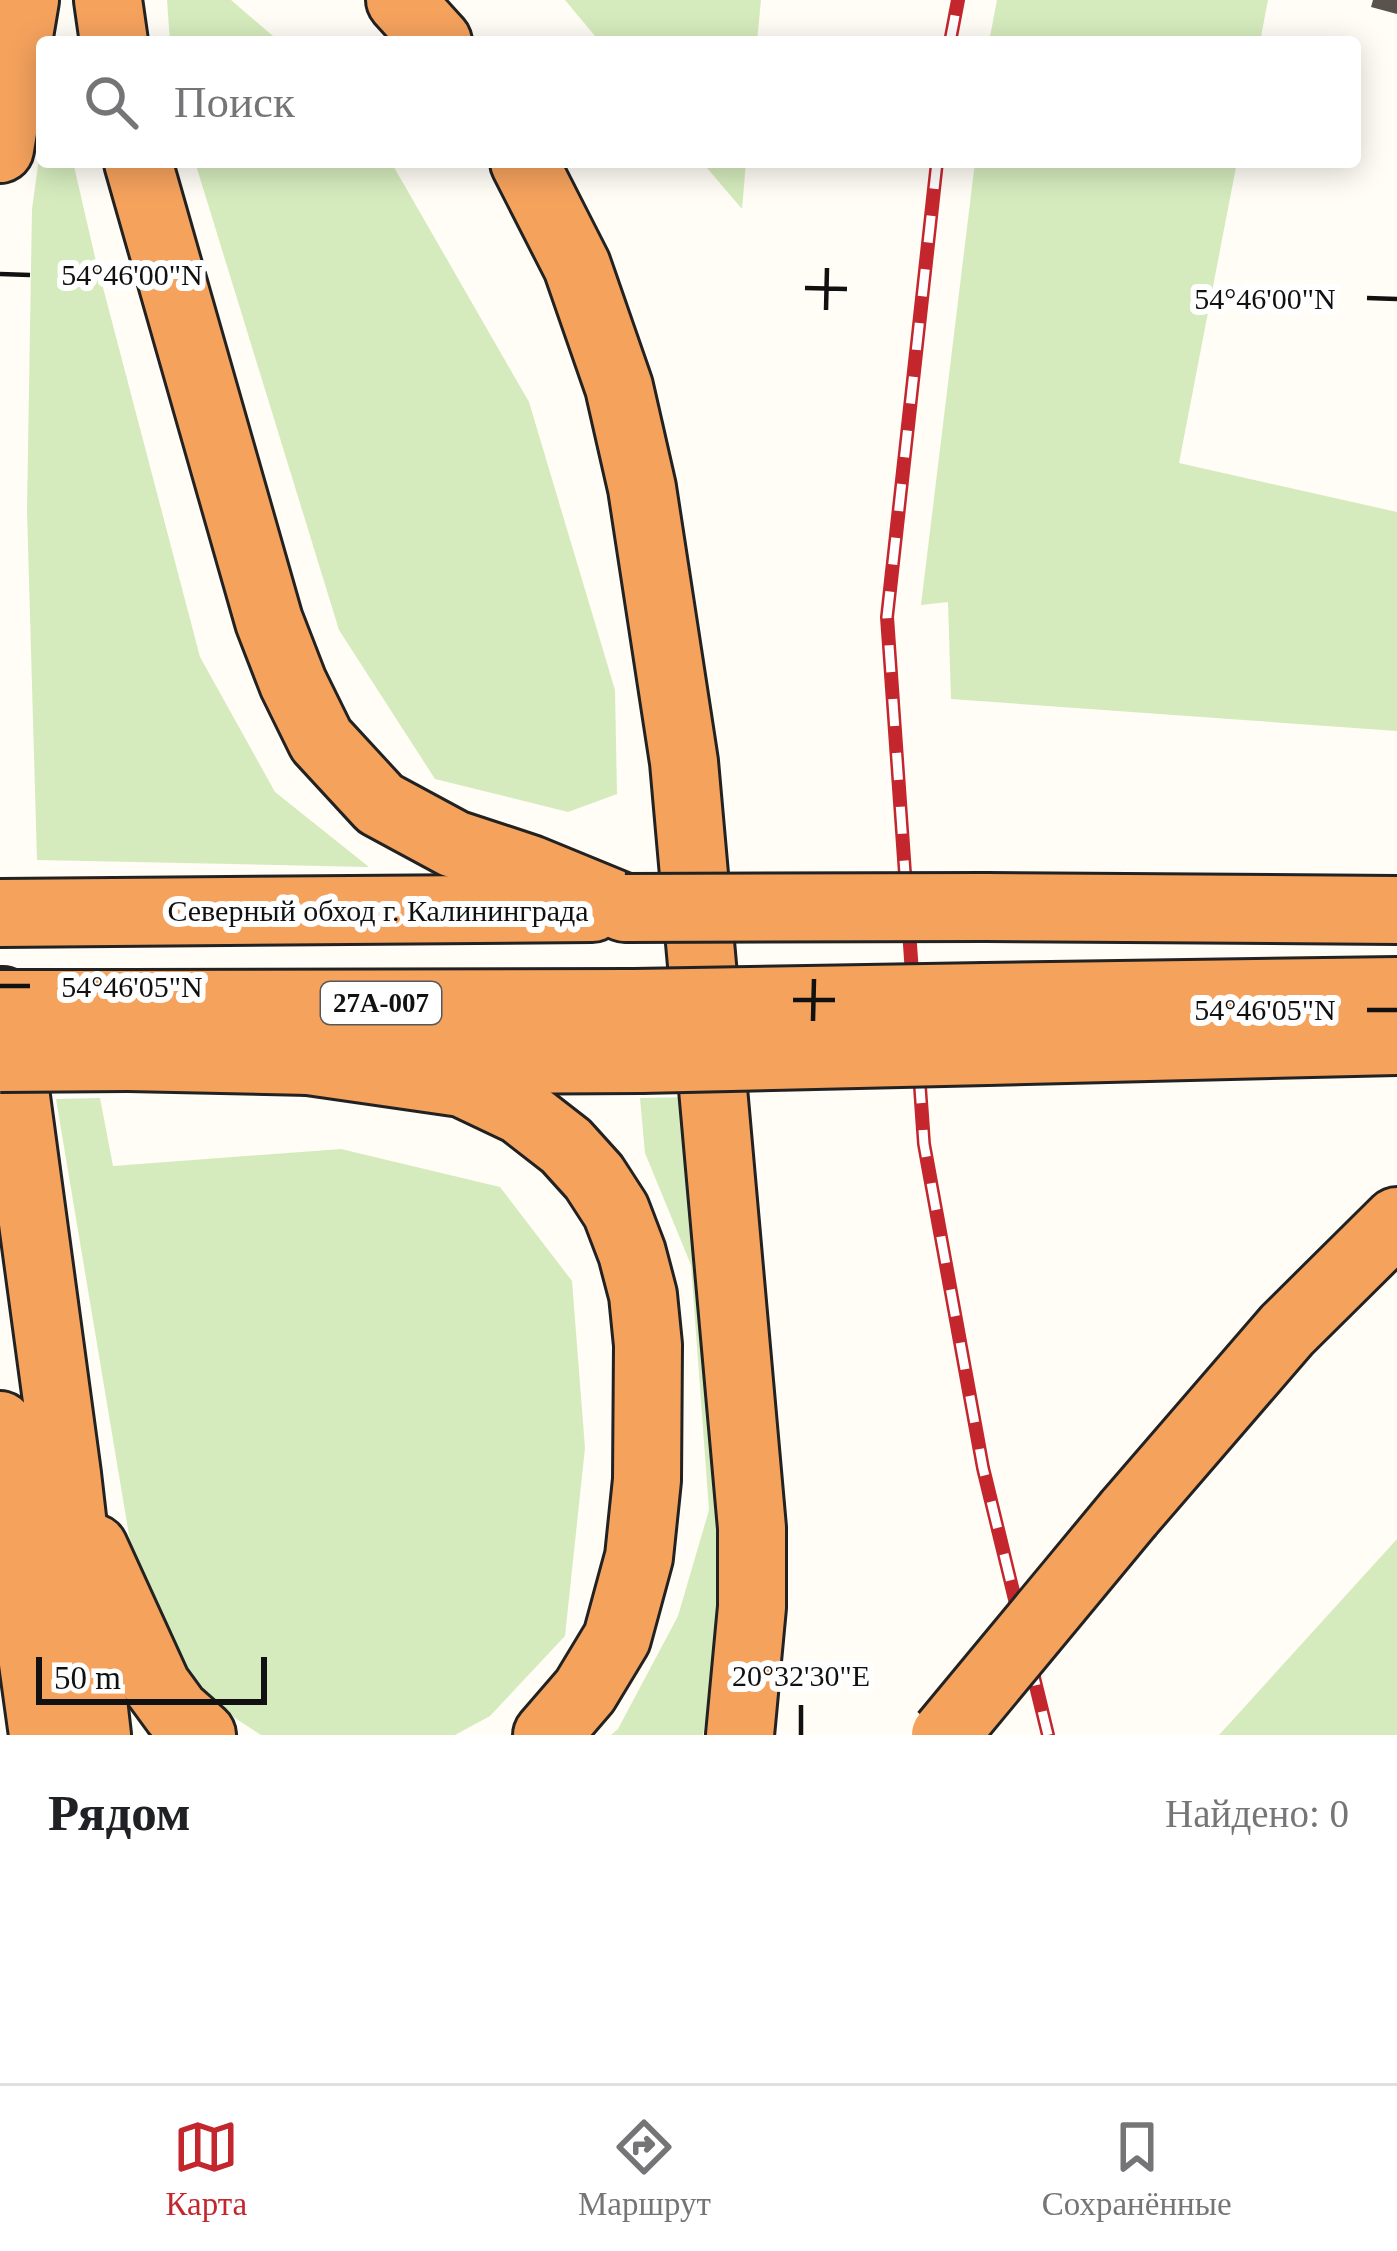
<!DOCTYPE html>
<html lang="ru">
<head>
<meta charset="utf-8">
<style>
  :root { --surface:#fff; --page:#f2f2f2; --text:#202124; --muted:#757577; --line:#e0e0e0; --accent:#c4262e }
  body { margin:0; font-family:"Times New Roman",serif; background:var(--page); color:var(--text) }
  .scale { position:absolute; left:36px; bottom:30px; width:231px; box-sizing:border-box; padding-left:12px; border:6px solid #111; border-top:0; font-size:33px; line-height:42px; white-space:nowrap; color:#111; -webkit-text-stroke:9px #fff; paint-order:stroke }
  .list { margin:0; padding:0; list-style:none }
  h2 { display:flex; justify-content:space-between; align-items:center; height:156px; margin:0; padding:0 48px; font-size:51px }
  h2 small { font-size:39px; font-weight:400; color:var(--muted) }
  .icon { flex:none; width:66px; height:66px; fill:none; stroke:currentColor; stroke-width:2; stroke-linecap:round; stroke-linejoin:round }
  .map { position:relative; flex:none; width:1397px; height:1735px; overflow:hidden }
  .search { position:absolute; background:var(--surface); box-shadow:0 6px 30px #0003; left:36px; right:36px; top:36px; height:132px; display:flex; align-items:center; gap:30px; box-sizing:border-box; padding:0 42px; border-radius:12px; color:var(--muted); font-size:45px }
  .sheet { height:348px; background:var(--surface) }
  nav { display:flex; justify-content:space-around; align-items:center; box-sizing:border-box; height:168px; border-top:3px solid var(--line); background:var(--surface); font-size:33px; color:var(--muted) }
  nav a { display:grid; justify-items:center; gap:6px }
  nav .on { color:var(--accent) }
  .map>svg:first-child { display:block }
</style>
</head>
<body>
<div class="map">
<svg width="1397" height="1735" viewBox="0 0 1397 1735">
  <rect width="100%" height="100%" fill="#fffdf5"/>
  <g fill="#d5ebbd">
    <polygon points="167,0 231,0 280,42 170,42"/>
    <polygon points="565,0 761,0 757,42 600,42"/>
    <polygon points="997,0 1268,0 1260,42 989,42"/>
    <polygon points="42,136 42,162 73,162 95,257 200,657 275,792 369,867 37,860 27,510 32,209"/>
    <polygon points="195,162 391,162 529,402 615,690 617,794 568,812 435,779 339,630"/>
    <polygon points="702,162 746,162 742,209"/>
    <polygon points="975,162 1237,162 1179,463 1397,512 1397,731 951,699 948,602 921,605"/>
    <polygon points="694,1097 725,1598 703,1735 611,1735 618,1729 678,1616 709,1510 691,1265 645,1153 640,1098"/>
    <polygon points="100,1098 113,1166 341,1149 500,1187 572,1281 585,1448 565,1636 490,1716 455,1735 261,1735 203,1697 134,1565 56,1099"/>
    <polygon points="1397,1539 1397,1735 1219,1735"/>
  </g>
  <polygon fill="#5a524d" points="1373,0 1397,0 1397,14 1371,7"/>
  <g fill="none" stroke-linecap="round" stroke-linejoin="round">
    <g stroke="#222" stroke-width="72">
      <g id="highway">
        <polyline points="108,0 114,42"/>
        <polyline points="400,0 438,42"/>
        <polyline points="0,149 25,0"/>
        <polyline points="138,162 269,621 293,683 321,740 380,804 454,844 530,869 625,908"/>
        <polyline points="524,162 577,266 619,387 642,488 684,762 752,1528 752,1607 740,1735"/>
        <polyline points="986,907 1397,910"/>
        <polyline points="0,913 592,908"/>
        <polyline points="985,997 1397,991"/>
        <polyline points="3,1001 67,1474 97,1735"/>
        <polyline points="129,1004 634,1003"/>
        <polyline points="987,1051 1397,1041"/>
        <polyline points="128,1057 309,1061 641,1059"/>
        <polyline points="309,1061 462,1083 521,1111 566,1146 594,1177 616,1211 632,1253 643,1295 648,1345 647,1480 639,1557 617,1638 585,1691 547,1735"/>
        <polyline points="0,1425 43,1735"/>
        <polyline points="1129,1513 1287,1330 1397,1221"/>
        <polyline points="94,1548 157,1686 176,1712 202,1735"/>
      </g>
    </g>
    <use href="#highway" stroke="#f5a25d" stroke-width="66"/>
    <g stroke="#c4262e" stroke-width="14">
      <g id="rail">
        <polyline points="950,42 958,0"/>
        <polyline points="937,162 887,617 924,1144 983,1468 1048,1735"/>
      </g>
    </g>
    <use href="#rail" stroke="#fff" stroke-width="9" stroke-dasharray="27" stroke-linecap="butt"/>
    <g stroke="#222" stroke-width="72" stroke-linecap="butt">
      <g id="highway-bridge">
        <polyline points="625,908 986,907"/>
        <polyline points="634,1003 985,997"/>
        <polyline points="0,1004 129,1004"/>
        <polyline points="0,1058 128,1057"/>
        <polyline points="641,1059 987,1051"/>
        <polyline points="945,1735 1129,1513"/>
      </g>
    </g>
    <use href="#highway-bridge" stroke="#f5a25d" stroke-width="66"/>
  </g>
  <path fill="none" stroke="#111" stroke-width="4.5" d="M0,274L30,275M805,288L847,289M1367,298L1397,299M826,310L827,268M0,986H30M793,1000H835M1367,1010H1397M813,1021L814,979M801,1735V1705"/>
  <g text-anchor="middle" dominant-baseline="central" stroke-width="12" stroke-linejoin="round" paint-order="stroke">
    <rect fill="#fff" stroke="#585858" stroke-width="3" x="321" y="982" width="120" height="42" rx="9"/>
    <g font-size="27" font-weight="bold" fill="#111">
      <text x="381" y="1003">27А-007</text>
    </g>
    <g font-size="30" fill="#111" stroke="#fff">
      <text x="378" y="910">Северный обход г. Калининграда</text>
    </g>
  </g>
  <g font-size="30" text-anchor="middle" fill="#111" stroke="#fff" stroke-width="12" stroke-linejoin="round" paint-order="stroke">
    <text x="132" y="285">54°46'00"N</text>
    <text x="1265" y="309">54°46'00"N</text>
    <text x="132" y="997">54°46'05"N</text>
    <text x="1265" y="1020">54°46'05"N</text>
    <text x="801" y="1686">20°32'30"E</text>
  </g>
</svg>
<div class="scale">50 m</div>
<div class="search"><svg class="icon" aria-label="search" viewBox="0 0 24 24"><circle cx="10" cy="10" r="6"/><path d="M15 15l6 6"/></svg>Поиск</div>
</div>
<section class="sheet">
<h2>Рядом<small>Найдено: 0</small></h2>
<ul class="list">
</ul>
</section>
<nav>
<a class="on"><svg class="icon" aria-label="map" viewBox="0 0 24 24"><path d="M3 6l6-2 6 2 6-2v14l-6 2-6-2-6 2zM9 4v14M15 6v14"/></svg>Карта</a>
<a><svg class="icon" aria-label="directions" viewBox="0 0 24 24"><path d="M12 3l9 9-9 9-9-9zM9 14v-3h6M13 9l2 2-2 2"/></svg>Маршрут</a>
<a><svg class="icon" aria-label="saved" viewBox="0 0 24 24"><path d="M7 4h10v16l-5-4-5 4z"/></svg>Сохранённые</a>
</nav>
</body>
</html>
